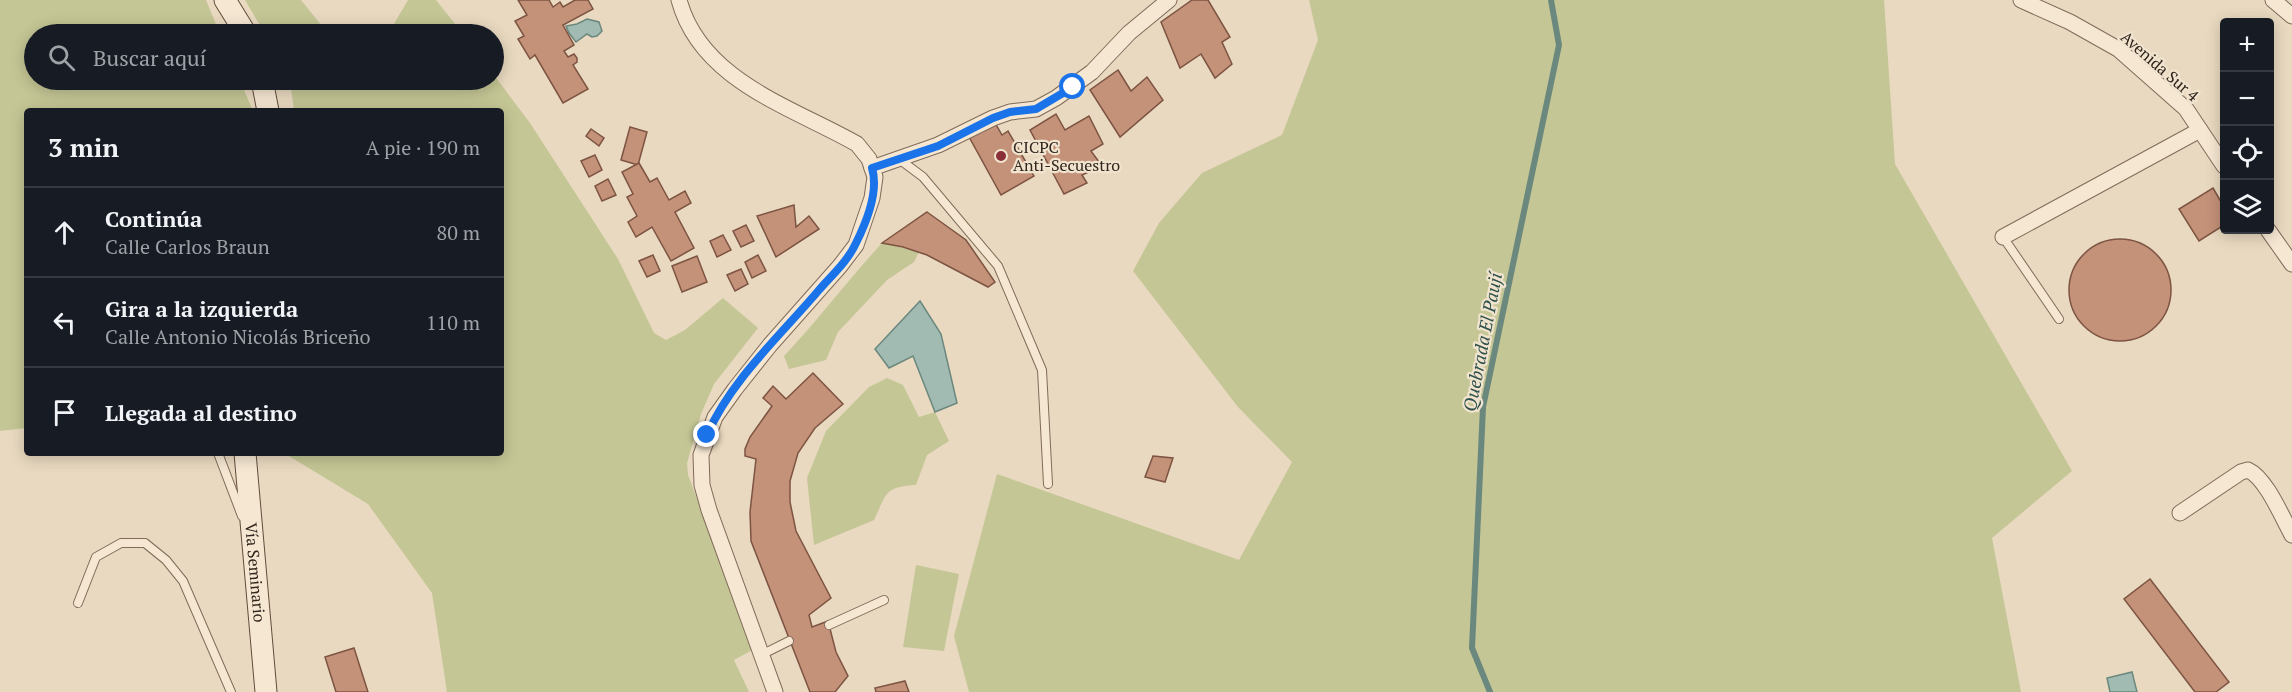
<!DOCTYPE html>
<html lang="es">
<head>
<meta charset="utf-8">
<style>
  :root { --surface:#171b24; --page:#242831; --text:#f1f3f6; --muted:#9ea1a6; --line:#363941 }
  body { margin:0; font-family:"PT Serif",serif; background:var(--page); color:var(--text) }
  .controls { position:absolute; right:18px; top:18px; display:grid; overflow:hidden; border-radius:6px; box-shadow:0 3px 15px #0003 }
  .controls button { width:54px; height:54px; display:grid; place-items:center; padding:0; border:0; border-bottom:2px solid var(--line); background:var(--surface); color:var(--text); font:30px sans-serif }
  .stop { position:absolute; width:18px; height:18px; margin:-14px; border:4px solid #1a73e8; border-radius:50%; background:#fff }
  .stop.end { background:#1a73e8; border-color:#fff; box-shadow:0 2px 6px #0008 }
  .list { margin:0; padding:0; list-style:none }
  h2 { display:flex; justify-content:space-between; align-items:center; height:78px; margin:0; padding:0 24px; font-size:26px }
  h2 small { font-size:20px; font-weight:400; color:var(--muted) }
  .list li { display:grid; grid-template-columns:39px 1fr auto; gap:18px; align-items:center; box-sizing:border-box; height:90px; padding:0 24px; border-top:2px solid var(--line) }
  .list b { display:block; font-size:22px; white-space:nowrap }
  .list p { margin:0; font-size:20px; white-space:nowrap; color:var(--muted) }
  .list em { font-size:20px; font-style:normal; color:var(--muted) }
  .icon { flex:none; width:33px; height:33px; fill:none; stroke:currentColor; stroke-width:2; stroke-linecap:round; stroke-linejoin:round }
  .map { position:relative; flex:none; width:2292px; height:692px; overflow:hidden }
  .search { position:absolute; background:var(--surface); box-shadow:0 3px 15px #0003; left:24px; top:24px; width:480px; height:66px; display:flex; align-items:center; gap:15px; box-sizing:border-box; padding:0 21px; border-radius:33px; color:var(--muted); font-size:22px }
  .panel { position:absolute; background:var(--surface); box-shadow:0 3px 15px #0003; left:24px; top:108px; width:480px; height:348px; border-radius:6px }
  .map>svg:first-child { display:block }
</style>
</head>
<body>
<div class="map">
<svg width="2292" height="692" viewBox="0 0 2292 692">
  <rect width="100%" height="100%" fill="#e9d9c0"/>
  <g fill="#c4c695">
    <polygon points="0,0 206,0 220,34 34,34 34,80 240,80 252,109 252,111 27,111 27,428 0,431"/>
    <polygon points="245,0 301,0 326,31 370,34 265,34"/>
    <polygon points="408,0 436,0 463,34 388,34"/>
    <polygon points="1309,0 1884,0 1895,164 2072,471 1992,538 2021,692 969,692 954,636 997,474 1239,560 1292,462 1238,407 1133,271 1159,223 1202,173 1282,135 1318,40"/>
    <polygon points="494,75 530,123 618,259 654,333 666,340 685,330 723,298 758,328 714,384 701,414 687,463 688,475 754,649 734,660 749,692 447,692 432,593 368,504 284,453 501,453 501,111 294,111 290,80 494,80"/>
    <path d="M882,243L919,252L914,262L887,280L838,332L826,360L789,369L784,356C818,320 848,280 882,243Z"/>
    <path d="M887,378L903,385L919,417L935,412L949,441L927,455L916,485C884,487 887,493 874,520L814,545L807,478L826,431L869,387Z"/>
    <polygon points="916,565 959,574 944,651 903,647"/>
  </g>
  <g fill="#a2bbb2" stroke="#6b887e" stroke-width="1.5">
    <polygon points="587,19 599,22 602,31 597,36 592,37 587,34 576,42 569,33 566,26 577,24"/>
    <polygon points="920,301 941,334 957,403 935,412 913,356 889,368 875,349"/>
    <polygon points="2132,672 2137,692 2110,692 2107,678"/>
  </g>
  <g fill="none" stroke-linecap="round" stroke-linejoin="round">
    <polyline stroke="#6b887e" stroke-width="6" points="1490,692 1472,648 1483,407 1559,45 1551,0"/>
  </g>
  <g fill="#c49179" stroke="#7d5442" stroke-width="1.5">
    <polygon points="518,0 549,0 553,7 560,2 563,7 575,0 588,0 593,9 563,25 574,45 564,51 568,57 574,54 577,58 577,62 573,65 588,89 563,103 535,55 530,59 518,39 524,36 515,21 527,15"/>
    <polygon points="1192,0 1208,0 1230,37 1222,42 1232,64 1215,78 1201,54 1180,68 1161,22"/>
    <polygon points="1118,70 1131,91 1147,77 1163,100 1120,137 1090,90"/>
    <polygon points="1056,114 1065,130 1089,116 1103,144 1091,151 1102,166 1082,175 1087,183 1064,194 1030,130"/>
    <polygon points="994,121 1002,135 1008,131 1034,176 1001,195 968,135"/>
    <polygon points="630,127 647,132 638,165 621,160"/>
    <polygon points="591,129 604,138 599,146 586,136"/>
    <polygon points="595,155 602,170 589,177 581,161"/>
    <polygon points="639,163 650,182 657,178 669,200 685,191 691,203 675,212 694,248 671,261 652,227 636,237 628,222 637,216 627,197 633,194 622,172"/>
    <polygon points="608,179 616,195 602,201 595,186"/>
    <polygon points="2213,188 2224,207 2224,225 2199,241 2179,209"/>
    <polygon points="794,205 796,227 809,216 819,229 776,257 757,216"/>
    <polygon points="927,212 966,240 995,282 988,287 927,255 903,247 882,243"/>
    <polygon points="746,225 754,241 741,247 733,231"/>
    <polygon points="723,235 731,250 717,257 710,241"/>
    <circle cx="2120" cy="290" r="51"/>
    <polygon points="653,255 660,271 647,277 639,261"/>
    <polygon points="758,255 766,271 752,278 745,262"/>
    <polygon points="697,256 707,282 682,292 672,266"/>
    <polygon points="741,269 748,284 735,291 727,275"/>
    <polygon points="813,373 843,404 815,428 798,453 790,481 790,502 796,531 831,598 809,615 812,627 828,621 836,652 848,676 835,692 810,692 751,541 750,512 756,459 745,456 745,449 750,437 772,406 763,398 773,386 786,399"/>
    <polygon points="1153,456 1173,458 1165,482 1145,477"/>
    <polygon points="2150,579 2229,682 2216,692 2195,692 2124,599"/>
    <polygon points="354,648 368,692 336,692 325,657"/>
    <polygon points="905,681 909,692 876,692 875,688"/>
  </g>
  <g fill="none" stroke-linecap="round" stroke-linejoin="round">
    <g stroke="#806b5a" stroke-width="10">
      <g id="service">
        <polyline points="899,159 923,177 998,266 1042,370 1048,484"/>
        <polyline points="2003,237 2059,319"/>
        <polyline points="218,453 242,516"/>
        <polyline points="78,603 96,557 121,543 145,543 166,560 183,581 231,692"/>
        <polyline points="829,625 884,600"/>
        <polyline points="761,655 789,641"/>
      </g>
    </g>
    <g stroke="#806b5a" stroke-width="17">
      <g id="minor">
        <path d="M679,0C701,81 792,107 857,144L869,159L875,177L872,198L856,245L840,266L770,345L735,389L715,417L701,455L702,485L709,510L775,692"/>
        <polyline points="2021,0 2070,22 2118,49 2186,109 2224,166"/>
        <polyline points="2273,0 2292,16"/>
        <polyline points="872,168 938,145 993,118 1010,112 1036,109 1056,98 1092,72 1129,33 1169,0"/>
        <polyline points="2268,230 2292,264"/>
        <polyline points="2003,237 2200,130"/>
        <path d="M2180,513L2241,472L2248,470C2266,478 2282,517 2292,535"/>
      </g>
    </g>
    <g stroke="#624c3d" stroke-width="23">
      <g id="secondary">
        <polyline points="225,0 246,34"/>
        <polyline points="262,80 268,111"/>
        <path id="s1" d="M245,453L266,692"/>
      </g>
    </g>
    <use href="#service" stroke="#f5e7d2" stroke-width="8"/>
    <use href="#minor" stroke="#f5e7d2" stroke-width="15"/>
    <use href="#secondary" stroke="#f5e7d2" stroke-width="21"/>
  </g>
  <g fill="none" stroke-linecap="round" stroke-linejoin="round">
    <path stroke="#1a73e8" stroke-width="8" d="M707,435C731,380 780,336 819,290C831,276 848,261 856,243C866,223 879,191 872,168L938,146L993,118L1010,112L1036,109L1073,87"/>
  </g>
  <circle fill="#8a2f38" stroke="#f1e4cf" stroke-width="2" cx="1001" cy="156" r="6"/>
  <g text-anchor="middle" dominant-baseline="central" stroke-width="4.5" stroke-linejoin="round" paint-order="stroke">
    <g font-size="16" fill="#31251d" stroke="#f1e4cf">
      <text transform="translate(2160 66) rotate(41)">Avenida Sur 4</text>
      <text stroke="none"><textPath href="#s1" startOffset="120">Vía Seminario</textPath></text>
    </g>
    <g font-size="16" fill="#31251d" stroke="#f1e4cf" text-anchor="start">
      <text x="1013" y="147">CICPC<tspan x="1013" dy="18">Anti-Secuestro</tspan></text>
    </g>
    <g font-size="18" font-style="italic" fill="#2d504a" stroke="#f1e4cf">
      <text transform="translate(1482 342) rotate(-79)">Quebrada El Paují</text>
    </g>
  </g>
</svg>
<div class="controls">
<button>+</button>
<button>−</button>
<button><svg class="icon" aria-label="locate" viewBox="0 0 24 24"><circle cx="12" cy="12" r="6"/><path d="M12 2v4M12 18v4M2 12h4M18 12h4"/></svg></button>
<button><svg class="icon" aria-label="layers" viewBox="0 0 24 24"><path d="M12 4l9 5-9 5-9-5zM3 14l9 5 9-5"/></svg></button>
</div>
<div class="stop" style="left:1073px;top:87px"></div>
<div class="stop end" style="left:707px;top:435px"></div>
<div class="search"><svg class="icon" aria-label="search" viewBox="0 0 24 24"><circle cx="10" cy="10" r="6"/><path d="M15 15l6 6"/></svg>Buscar aquí</div>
<section class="panel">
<h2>3 min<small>A pie · 190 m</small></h2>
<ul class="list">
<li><svg class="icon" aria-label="ahead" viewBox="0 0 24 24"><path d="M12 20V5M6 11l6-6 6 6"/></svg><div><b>Continúa</b><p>Calle Carlos Braun</p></div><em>80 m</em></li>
<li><svg class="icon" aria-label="left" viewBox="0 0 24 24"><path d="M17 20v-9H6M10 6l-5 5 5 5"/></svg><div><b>Gira a la izquierda</b><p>Calle Antonio Nicolás Briceño</p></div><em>110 m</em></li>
<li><svg class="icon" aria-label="arrive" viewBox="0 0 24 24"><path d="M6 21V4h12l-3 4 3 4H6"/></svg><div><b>Llegada al destino</b></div></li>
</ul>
</section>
</div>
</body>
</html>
